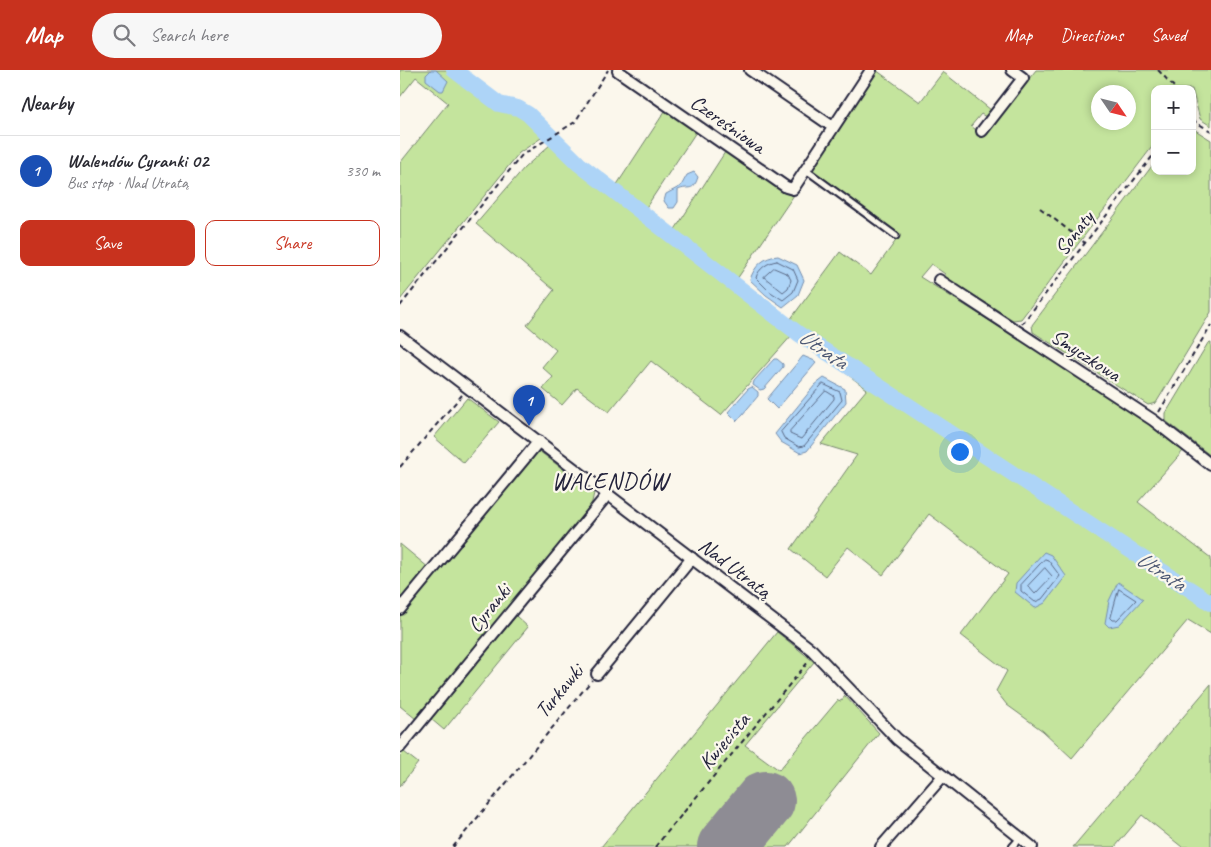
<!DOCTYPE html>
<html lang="en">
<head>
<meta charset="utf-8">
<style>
  :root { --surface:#fff; --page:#f7f7f7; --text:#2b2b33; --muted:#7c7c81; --line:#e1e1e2; --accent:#c8321e }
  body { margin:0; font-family:Caveat,sans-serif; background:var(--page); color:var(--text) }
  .controls { position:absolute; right:15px; top:15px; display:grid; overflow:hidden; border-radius:10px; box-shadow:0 2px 8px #0003 }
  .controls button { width:45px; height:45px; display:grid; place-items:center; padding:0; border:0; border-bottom:1px solid var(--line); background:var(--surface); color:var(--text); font:25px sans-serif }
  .compass { position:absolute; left:691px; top:15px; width:45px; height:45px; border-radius:50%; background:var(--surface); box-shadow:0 2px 8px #0003; rotate:125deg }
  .you { position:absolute; left:559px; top:381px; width:18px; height:18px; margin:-12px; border:4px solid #fff; border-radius:50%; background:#1a73e8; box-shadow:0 0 0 8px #1a73e833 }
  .badge { display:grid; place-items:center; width:32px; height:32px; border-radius:50%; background:var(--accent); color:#fff; font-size:16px; font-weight:700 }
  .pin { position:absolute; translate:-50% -41px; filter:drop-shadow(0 1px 2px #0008) }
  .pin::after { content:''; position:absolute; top:26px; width:18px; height:15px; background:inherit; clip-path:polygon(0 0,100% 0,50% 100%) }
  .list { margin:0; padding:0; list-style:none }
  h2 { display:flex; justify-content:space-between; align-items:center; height:65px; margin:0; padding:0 20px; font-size:21px }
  h2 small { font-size:16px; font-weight:400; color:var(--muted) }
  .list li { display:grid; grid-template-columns:32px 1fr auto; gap:15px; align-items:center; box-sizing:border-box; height:70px; padding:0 20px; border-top:1px solid var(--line) }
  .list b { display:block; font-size:19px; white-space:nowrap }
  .list p { margin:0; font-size:16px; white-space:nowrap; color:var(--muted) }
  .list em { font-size:16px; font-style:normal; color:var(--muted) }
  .actions { display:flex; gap:10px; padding:15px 20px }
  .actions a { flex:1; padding:11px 0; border:1px solid var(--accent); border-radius:10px; text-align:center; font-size:18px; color:var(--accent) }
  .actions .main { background:var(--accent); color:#fff }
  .icon { flex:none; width:28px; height:28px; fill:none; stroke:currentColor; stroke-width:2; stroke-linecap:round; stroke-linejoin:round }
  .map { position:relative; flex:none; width:811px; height:777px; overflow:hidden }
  header { display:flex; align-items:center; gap:30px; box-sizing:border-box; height:70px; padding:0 25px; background:var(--accent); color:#fff }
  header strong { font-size:24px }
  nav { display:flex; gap:28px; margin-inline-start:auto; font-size:18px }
  .search { width:350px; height:45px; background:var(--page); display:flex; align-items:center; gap:12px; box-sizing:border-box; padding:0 18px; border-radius:28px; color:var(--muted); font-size:19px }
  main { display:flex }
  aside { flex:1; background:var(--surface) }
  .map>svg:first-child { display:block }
</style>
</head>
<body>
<header>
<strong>Map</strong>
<div class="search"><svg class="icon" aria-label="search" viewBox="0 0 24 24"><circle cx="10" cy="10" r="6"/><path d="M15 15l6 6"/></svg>Search here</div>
<nav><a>Map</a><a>Directions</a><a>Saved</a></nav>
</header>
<main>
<aside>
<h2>Nearby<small></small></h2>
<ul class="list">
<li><span class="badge" style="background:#1a4fb4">1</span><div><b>Walendów Cyranki 02</b><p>Bus stop · Nad Utratą</p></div><em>330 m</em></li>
</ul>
<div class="actions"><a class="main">Save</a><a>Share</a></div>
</aside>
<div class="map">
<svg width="811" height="777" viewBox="0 0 811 777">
  <rect width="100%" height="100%" fill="#fbf7ec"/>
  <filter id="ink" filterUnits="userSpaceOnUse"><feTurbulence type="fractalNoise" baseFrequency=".02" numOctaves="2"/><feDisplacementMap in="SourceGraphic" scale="10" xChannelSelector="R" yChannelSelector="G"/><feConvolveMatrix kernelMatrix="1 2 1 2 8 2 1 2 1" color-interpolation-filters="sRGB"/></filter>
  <g filter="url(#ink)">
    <g fill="#c4e49d" stroke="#73836c" fill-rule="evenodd">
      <path d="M0,0H62L95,26L126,37L157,68L216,116L267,38L298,59L245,139L274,161L327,79L394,125L337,209L390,250L440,182L471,205L500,165L411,99L476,0L520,32L543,2L591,40L586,47L581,44L571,56L584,66L636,0H811V56L800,49L792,19H755V73L621,249L613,250L545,207V204L531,194L520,207L720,333L784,380L738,432L811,488V564L788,550L672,688L643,661L607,635L596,621L607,601L561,565L608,504L529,444L483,505L448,477L425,506L391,479L457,385L421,374L467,319L393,264L321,345L251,291L209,342L177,318L162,335L143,319L153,307L142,297L156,280L127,255L154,220L76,154L124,98L151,74L144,66L119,83L0,230V93L48,33L16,7L0,27ZM698,22H728V52H698Z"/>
      <polygon points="792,58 811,70 811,242 756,333 748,335 633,262 632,255 755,92 755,101 792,101"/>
      <polygon points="811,272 811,386 766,351 766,343 808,273"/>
      <polygon points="67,328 99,352 64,393 34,367"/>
      <polygon points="139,381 194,423 192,432 184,445 16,649 0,636 0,546 134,383"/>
      <polygon points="0,474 29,498 0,535"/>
      <polygon points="116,546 128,557 44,660 31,649"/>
      <polygon points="377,562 414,592 345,675 379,700 438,630 441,631 445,626 479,663 388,777 201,777"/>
      <polygon points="811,614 811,777 782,777 742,745 715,777 673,777"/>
      <polygon points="4,682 18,693 0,716 0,686"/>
    </g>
    <g fill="#add4f7" stroke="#758dac">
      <polygon points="31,0 36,0 48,11 43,21 40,21 26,10 26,5"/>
      <path d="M294,102L298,107C293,123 289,115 278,120V132L274,138H269L264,131L266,124L281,116L287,105Z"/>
      <path d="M378,186L397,195L404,210L398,225L383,237L366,225L350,210C354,196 364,187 378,186Z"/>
      <polygon points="403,286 415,291 416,293 377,339 367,329"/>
      <polygon points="374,289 377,289 383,294 383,297 364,319 360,320 353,315 354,311"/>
      <polygon points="424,308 445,319 446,332 407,381 400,383 381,372 375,364 415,315"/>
      <polygon points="352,317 358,322 358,326 337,351 328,342 348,319"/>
      <polygon points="644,482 651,485 666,506 645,533 635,538 615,522 616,513"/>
      <polygon points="718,512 743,529 719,555 709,557 705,553 709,531"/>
    </g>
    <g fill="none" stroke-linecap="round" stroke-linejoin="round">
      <g stroke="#5a6986" stroke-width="1">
        <path d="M377,191L393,199L398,210L393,222L383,230L369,221L356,208C358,199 368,192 377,191Z"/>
        <polygon points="374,198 388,204 391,210 388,218 383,222 364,207"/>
        <polygon points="423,314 440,322 442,330 404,376 399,377 384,368 381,362"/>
        <polygon points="426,321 434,326 434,329 401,369 390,364 390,361"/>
        <polygon points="645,489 648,490 660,506 642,529 635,532 621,521 621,515"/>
        <polygon points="645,498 652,506 635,524 628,516"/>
        <polygon points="719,519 736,530 717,550 713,550 711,548"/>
      </g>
      <polyline stroke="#add4f7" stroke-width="16" points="54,0 99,34 118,38 128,44 179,94 399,264 811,533"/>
      <polyline stroke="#8e8c94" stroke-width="60" points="327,777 365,731"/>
      <g stroke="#22223b" stroke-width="9">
        <g id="lane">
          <polyline points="406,100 496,166"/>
          <polyline points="612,777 620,768"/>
        </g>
      </g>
      <g stroke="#22223b" stroke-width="14">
        <g id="street">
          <polyline points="350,0 433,57"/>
          <polyline points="218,1 386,117 393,119 471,0"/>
          <polyline points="582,61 623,8 612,0"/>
          <polyline points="539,210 753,350 811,395"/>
          <polyline points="0,266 412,580 497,669 632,777"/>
          <polyline points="0,539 139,371"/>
          <polyline points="197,604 292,488"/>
          <polyline points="0,677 208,424"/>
          <polyline points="481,777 543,706"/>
        </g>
      </g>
      <g stroke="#22223b" stroke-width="2" stroke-dasharray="5 4" stroke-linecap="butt">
        <polyline points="758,0 776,19"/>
        <polyline points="792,50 811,61"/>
        <polyline points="640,138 685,173"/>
        <polyline points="0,236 122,85 175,52 208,0"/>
        <polyline points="622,254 755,83"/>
        <polyline points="759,342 811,255"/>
        <polyline points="0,397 62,325"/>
        <polyline points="53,777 192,610"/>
        <polyline points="255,777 409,591"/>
      </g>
      <use href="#lane" stroke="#fbf7ec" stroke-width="5"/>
      <use href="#street" stroke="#fbf7ec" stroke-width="10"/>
    </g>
  </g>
  <g text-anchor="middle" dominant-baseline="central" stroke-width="4.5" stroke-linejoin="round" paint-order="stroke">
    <g font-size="21" fill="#22223b" stroke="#fbf7ec">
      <text transform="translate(328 54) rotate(35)">Czereśniowa</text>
      <text transform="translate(674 163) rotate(-52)">Sonaty</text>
      <text transform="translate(686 285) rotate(33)">Smyczkowa</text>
      <text transform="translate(335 498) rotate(37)">Nad Utratą</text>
      <text transform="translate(89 538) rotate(-51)">Cyranki</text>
      <text transform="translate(159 621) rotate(-50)">Turkawki</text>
      <text transform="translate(324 671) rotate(-50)">Kwiecista</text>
    </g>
    <g font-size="22" font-style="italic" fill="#4c5773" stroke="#fbf7ec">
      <text transform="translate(423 279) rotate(34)">Utrata</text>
      <text transform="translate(761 501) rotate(33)">Utrata</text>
    </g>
    <g font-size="24" letter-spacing="1" fill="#22223b" stroke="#fbf7ec">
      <text x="210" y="411">WALENDÓW</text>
    </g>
  </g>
</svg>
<div class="controls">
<button>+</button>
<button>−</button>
</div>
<svg class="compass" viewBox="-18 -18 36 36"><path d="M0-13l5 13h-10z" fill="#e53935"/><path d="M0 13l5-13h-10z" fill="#7c7c81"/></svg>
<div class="you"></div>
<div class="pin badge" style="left:129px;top:356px;background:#1a4fb4">1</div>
</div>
</main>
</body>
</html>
